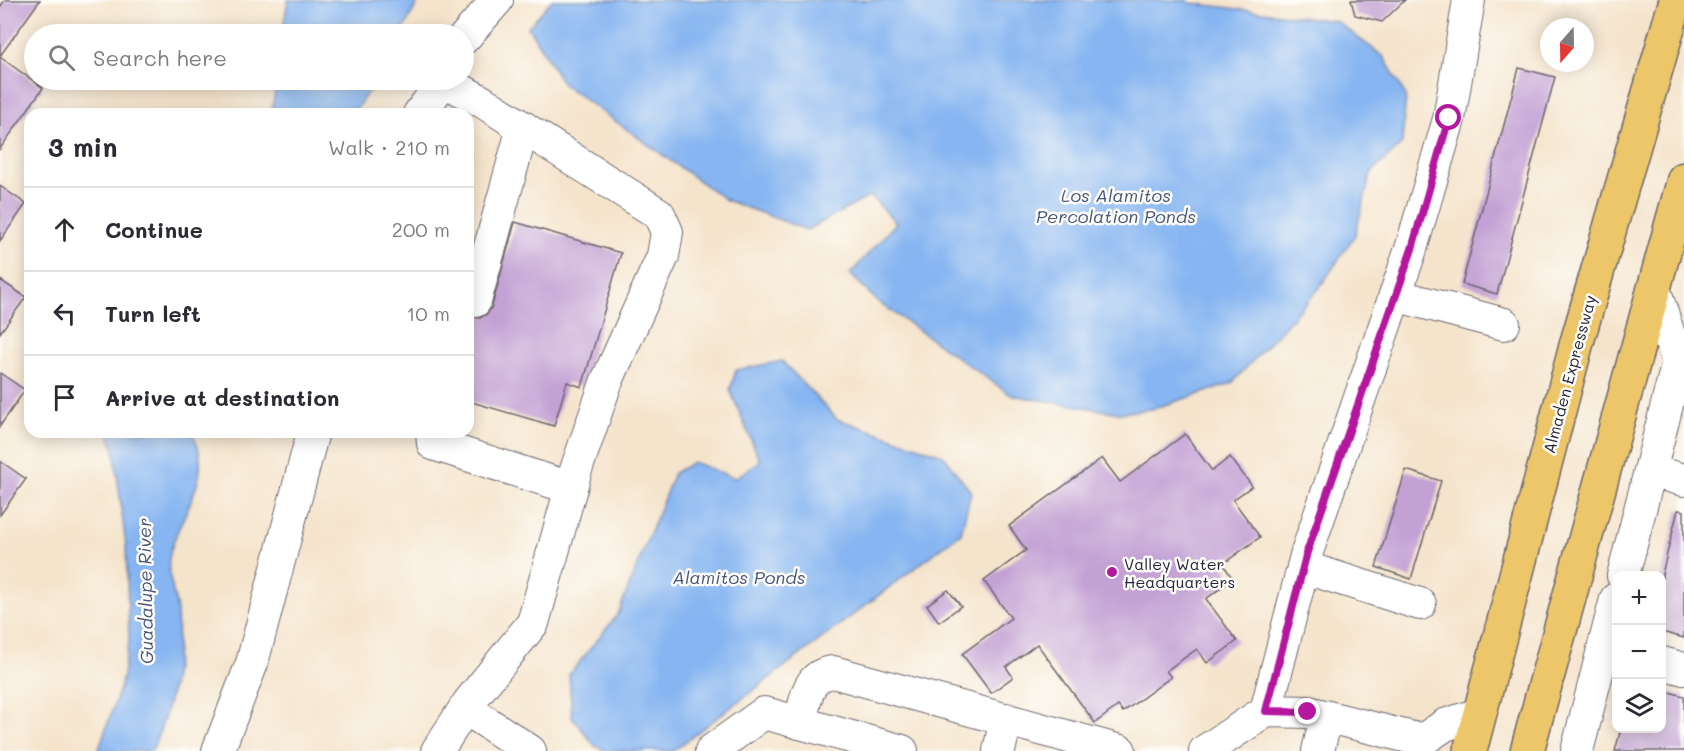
<!DOCTYPE html>
<html lang="en">
<head>
<meta charset="utf-8">
<style>
  :root { --surface:#fff; --page:#f2f2f3; --text:#2b2b33; --muted:#7c7c81; --line:#e1e1e2 }
  body { margin:0; font-family:Mali,sans-serif; background:var(--page); color:var(--text) }
  .controls { position:absolute; right:18px; bottom:18px; display:grid; overflow:hidden; border-radius:12px; box-shadow:0 3px 15px #0003 }
  .controls button { width:54px; height:54px; display:grid; place-items:center; padding:0; border:0; border-bottom:2px solid var(--line); background:var(--surface); color:var(--text); font:30px sans-serif }
  .compass { position:absolute; left:1540px; top:18px; width:54px; height:54px; border-radius:50%; background:var(--surface); box-shadow:0 3px 15px #0003; rotate:200deg }
  .stop { position:absolute; width:18px; height:18px; margin:-14px; border:4px solid #b5179e; border-radius:50%; background:#fff }
  .stop.end { background:#b5179e; border-color:#fff; box-shadow:0 2px 6px #0008 }
  .list { margin:0; padding:0; list-style:none }
  h2 { display:flex; justify-content:space-between; align-items:center; height:78px; margin:0; padding:0 24px; font-size:26px }
  h2 small { font-size:20px; font-weight:400; color:var(--muted) }
  .list li { display:grid; grid-template-columns:39px 1fr auto; gap:18px; align-items:center; box-sizing:border-box; height:84px; padding:0 24px; border-top:2px solid var(--line) }
  .list b { display:block; font-size:22px; white-space:nowrap }
  .list em { font-size:20px; font-style:normal; color:var(--muted) }
  .icon { flex:none; width:33px; height:33px; fill:none; stroke:currentColor; stroke-width:2; stroke-linecap:round; stroke-linejoin:round }
  .map { position:relative; flex:none; width:1684px; height:751px; overflow:hidden }
  .search { position:absolute; background:var(--surface); box-shadow:0 3px 15px #0003; left:24px; top:24px; width:450px; height:66px; display:flex; align-items:center; gap:15px; box-sizing:border-box; padding:0 21px; border-radius:33px; color:var(--muted); font-size:22px }
  .panel { position:absolute; background:var(--surface); box-shadow:0 3px 15px #0003; left:24px; top:108px; width:450px; height:330px; border-radius:18px }
  .map>svg:first-child { display:block }
</style>
</head>
<body>
<div class="map">
<svg width="1684" height="751" viewBox="0 0 1684 751">
  <rect width="100%" height="100%" fill="#fdfcf7"/>
  <filter id="ink" filterUnits="userSpaceOnUse"><feTurbulence type="fractalNoise" baseFrequency=".0167" numOctaves="2"/><feDisplacementMap in="SourceGraphic" scale="12" xChannelSelector="R" yChannelSelector="G"/><feConvolveMatrix kernelMatrix="1 2 1 2 8 2 1 2 1" color-interpolation-filters="sRGB"/></filter>
  <filter id="wash" filterUnits="userSpaceOnUse"><feTurbulence type="fractalNoise" baseFrequency=".008" numOctaves="4" result="noise"/><feDisplacementMap in="SourceGraphic" scale="24" xChannelSelector="R" yChannelSelector="G"/><feGaussianBlur stdDeviation="1.35" result="paint"/><feColorMatrix in="noise" values="0 0 0 0 0 0 0 0 0 0 0 0 0 0 0 0 0 1.4 0 .05"/><feComposite in="paint" operator="in"/></filter>
  <g filter="url(#wash)">
    <rect width="100%" height="100%" fill="#f5e4cc"/>
    <g fill="#86b5f1" stroke="#546c96" stroke-width="1.5">
      <polygon points="288,0 419,0 401,34 282,34"/>
      <polygon points="552,0 1187,0 1191,3 1336,21 1384,57 1406,96 1402,144 1371,173 1355,235 1318,290 1231,384 1152,409 1120,413 1011,395 877,301 850,274 896,223 871,196 807,230 726,200 563,84 528,27"/>
      <polygon points="277,80 376,80 353,114 271,114"/>
      <polygon points="782,361 837,419 943,455 971,492 961,533 673,751 607,751 595,746 572,717 569,675 618,614 674,473 693,462 735,478 760,461 730,390 736,370"/>
      <path d="M108,432H192C217,480 178,512 169,558C166,573 176,596 177,612C180,659 171,708 152,751H98L121,685L129,642L126,546L114,449Z"/>
    </g>
    <g id="blocks">
      <g fill="#c3a1d4">
        <polygon points="5,0 40,0 0,56 0,7"/>
        <polygon points="1351,0 1405,0 1382,22 1355,15"/>
        <polygon points="0,57 43,88 0,149"/>
        <polygon points="1519,68 1555,77 1497,294 1462,284"/>
        <polygon points="0,186 26,204 0,241"/>
        <polygon points="515,222 621,253 582,387 567,382 554,426 468,401 468,317 480,318 488,313 492,306"/>
        <polygon points="0,280 26,297 0,333"/>
        <polygon points="0,373 25,390 0,426"/>
        <polygon points="1185,434 1212,471 1230,457 1252,486 1233,500 1260,537 1223,564 1233,579 1206,599 1237,641 1207,663 1197,649 1166,671 1171,677 1123,712 1118,706 1095,723 1037,644 1006,667 1013,677 991,693 962,654 1011,618 984,581 1026,550 1009,526 1102,458 1120,482"/>
        <polygon points="0,461 26,479 0,515"/>
        <polygon points="1406,470 1441,481 1411,579 1376,567"/>
        <polygon points="1678,510 1684,511 1684,638 1662,632 1662,574"/>
        <polygon points="948,590 961,606 939,622 927,605"/>
        <polygon points="1662,690 1684,696 1684,751 1615,751 1621,729 1662,729"/>
      </g>
    </g>
  </g>
  <g filter="url(#ink)">
    <use href="#blocks" fill-opacity="0" stroke="#6c666e" stroke-width="1.5"/>
    <g fill="none" stroke-linecap="round" stroke-linejoin="round">
      <g stroke="#6c666e" stroke-width="34">
        <g id="minor">
          <polyline points="464,38 497,0"/>
          <polyline points="419,114 443,82"/>
          <polyline points="1395,295 1504,324"/>
          <polyline points="475,301 523,127"/>
          <polyline points="432,432 433,444 571,488"/>
          <polyline points="1650,471 1684,480"/>
          <polyline points="1303,567 1420,604"/>
          <polyline points="1623,576 1678,362 1654,288"/>
          <polyline points="1662,663 1684,669"/>
          <polyline points="465,708 530,751"/>
          <polyline points="1266,711 1307,552 1411,249 1449,119 1469,0"/>
          <path d="M800,723C806,700 806,675 833,672L1120,751"/>
          <polyline points="218,751 252,663 313,432"/>
          <polyline points="437,751 469,702 533,623 576,470 606,383 663,256 667,232 659,214 483,102 443,80"/>
          <polyline points="711,751 764,713 902,751"/>
          <polyline points="999,751 1006,719"/>
          <polyline points="1205,751 1266,711 1308,712 1417,739 1427,737 1445,725 1479,714"/>
          <polyline points="1318,751 1326,718"/>
          <polyline points="1577,751 1616,599"/>
        </g>
      </g>
      <g stroke="#6c666e" stroke-width="36">
        <g id="major">
          <polyline points="1470,751 1577,342 1676,0"/>
          <polyline points="1527,751 1684,179"/>
        </g>
      </g>
      <use href="#minor" stroke="#fff" stroke-width="32"/>
      <use href="#major" stroke="#ecc669" stroke-width="33"/>
    </g>
  </g>
  <g fill="none" stroke-linecap="round" stroke-linejoin="round" filter="url(#ink)">
    <polyline stroke="#b5179e" stroke-width="8" points="1308,712 1266,711 1307,552 1412,249 1449,118"/>
  </g>
  <circle fill="#b5179e" stroke="#fdfcf7" stroke-width="2" cx="1112" cy="572" r="6"/>
  <g text-anchor="middle" dominant-baseline="central" stroke-width="5" stroke-linejoin="round" paint-order="stroke">
    <g font-size="16" fill="#22223b" stroke="#fdfcf7">
      <text transform="translate(1569 374) rotate(-75)">Almaden Expressway</text>
    </g>
    <g font-size="16" fill="#22223b" stroke="#fdfcf7" text-anchor="start">
      <text x="1124" y="563">Valley Water<tspan x="1124" dy="18">Headquarters</tspan></text>
    </g>
    <g font-size="18" font-style="italic" fill="#45557b" stroke="#fdfcf7">
      <text x="1116" y="195">Los Alamitos<tspan x="1116" dy="21">Percolation Ponds</tspan></text>
      <text x="739" y="577">Alamitos Ponds</text>
      <text transform="translate(145 591) rotate(-91)">Guadalupe River</text>
    </g>
  </g>
</svg>
<div class="controls">
<button>+</button>
<button>−</button>
<button><svg class="icon" aria-label="layers" viewBox="0 0 24 24"><path d="M12 4l9 5-9 5-9-5zM3 14l9 5 9-5"/></svg></button>
</div>
<svg class="compass" viewBox="-18 -18 36 36"><path d="M0-13l5 13h-10z" fill="#e53935"/><path d="M0 13l5-13h-10z" fill="#7c7c81"/></svg>
<div class="stop" style="left:1449px;top:118px"></div>
<div class="stop end" style="left:1308px;top:712px"></div>
<div class="search"><svg class="icon" aria-label="search" viewBox="0 0 24 24"><circle cx="10" cy="10" r="6"/><path d="M15 15l6 6"/></svg>Search here</div>
<section class="panel">
<h2>3 min<small>Walk · 210 m</small></h2>
<ul class="list">
<li><svg class="icon" aria-label="ahead" viewBox="0 0 24 24"><path d="M12 20V5M6 11l6-6 6 6"/></svg><div><b>Continue</b></div><em>200 m</em></li>
<li><svg class="icon" aria-label="left" viewBox="0 0 24 24"><path d="M17 20v-9H6M10 6l-5 5 5 5"/></svg><div><b>Turn left</b></div><em>10 m</em></li>
<li><svg class="icon" aria-label="arrive" viewBox="0 0 24 24"><path d="M6 21V4h12l-3 4 3 4H6"/></svg><div><b>Arrive at destination</b></div></li>
</ul>
</section>
</div>
</body>
</html>
